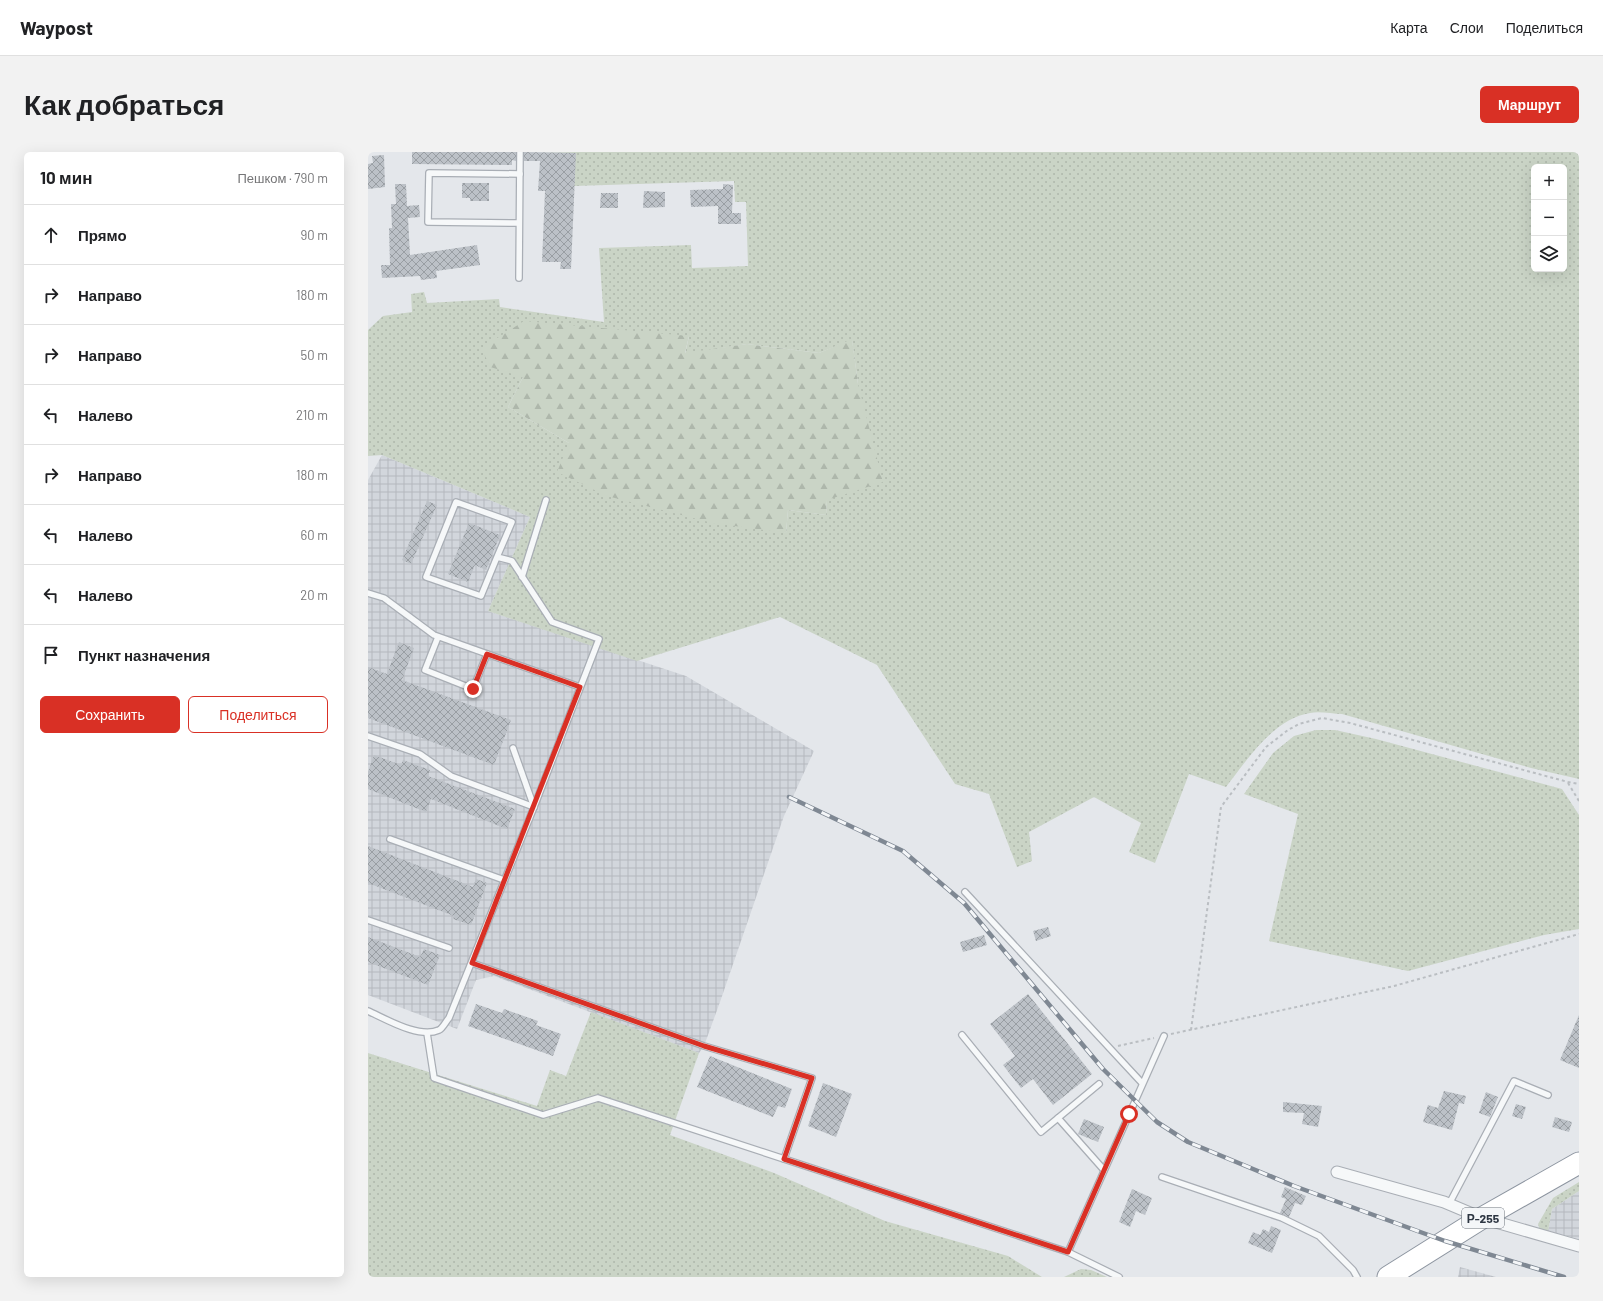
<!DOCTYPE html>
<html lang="ru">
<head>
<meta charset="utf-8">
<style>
  :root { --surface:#fff; --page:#f2f2f2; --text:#202124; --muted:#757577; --line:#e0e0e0; --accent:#d93025 }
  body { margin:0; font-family:Barlow,sans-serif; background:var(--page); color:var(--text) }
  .controls { position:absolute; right:12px; top:12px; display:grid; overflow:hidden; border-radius:6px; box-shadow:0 4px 16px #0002 }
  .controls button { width:36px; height:36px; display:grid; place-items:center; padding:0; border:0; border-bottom:1px solid var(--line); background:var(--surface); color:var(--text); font:20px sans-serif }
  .stop { position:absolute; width:12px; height:12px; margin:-9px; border:3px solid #d93025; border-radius:50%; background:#fff }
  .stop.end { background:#d93025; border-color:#fff; box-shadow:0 1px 4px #0008 }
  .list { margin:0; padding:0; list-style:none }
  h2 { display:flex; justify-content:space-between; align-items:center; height:52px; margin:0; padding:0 16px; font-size:17px }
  h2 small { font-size:13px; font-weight:400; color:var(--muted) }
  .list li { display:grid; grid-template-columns:26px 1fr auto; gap:12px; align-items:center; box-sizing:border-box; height:60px; padding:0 16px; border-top:1px solid var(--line) }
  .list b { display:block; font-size:15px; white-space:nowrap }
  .list em { font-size:13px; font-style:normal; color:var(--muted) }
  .actions { display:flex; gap:8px; padding:12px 16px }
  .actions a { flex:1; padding:9px 0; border:1px solid var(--accent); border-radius:6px; text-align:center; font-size:14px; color:var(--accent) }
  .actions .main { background:var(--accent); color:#fff }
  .icon { flex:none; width:22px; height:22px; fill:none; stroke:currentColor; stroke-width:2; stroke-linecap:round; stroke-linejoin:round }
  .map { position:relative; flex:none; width:1211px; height:1125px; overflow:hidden; border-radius:6px }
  header { display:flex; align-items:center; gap:24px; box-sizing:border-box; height:56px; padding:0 20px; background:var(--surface); border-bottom:1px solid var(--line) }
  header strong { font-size:19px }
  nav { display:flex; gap:22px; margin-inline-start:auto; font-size:14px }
  .intro { display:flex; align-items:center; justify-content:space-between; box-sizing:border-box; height:96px; padding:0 24px }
  h1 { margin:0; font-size:28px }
  .button { padding:10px 18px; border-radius:6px; background:var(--accent); color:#fff; font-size:14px; font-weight:700 }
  main { display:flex; gap:24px; padding:0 24px }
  aside { flex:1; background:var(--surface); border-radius:6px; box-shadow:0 4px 16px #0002 }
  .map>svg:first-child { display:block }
</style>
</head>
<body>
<header>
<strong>Waypost</strong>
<nav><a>Карта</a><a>Слои</a><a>Поделиться</a></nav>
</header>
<div class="intro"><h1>Как добраться</h1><a class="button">Маршрут</a></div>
<main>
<aside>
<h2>10 мин<small>Пешком · 790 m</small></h2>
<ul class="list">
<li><svg class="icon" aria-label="ahead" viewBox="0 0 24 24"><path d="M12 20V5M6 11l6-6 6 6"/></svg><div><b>Прямо</b></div><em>90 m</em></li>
<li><svg class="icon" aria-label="right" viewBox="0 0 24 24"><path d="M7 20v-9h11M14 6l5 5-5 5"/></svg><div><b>Направо</b></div><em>180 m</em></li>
<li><svg class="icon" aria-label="right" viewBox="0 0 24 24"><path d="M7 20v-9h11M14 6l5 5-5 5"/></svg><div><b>Направо</b></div><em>50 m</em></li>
<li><svg class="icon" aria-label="left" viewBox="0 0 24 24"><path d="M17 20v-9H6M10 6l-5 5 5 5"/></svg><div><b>Налево</b></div><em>210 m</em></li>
<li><svg class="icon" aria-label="right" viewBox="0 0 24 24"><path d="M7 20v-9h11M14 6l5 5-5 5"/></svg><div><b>Направо</b></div><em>180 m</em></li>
<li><svg class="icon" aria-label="left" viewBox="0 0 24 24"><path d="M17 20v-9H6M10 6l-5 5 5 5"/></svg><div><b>Налево</b></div><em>60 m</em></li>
<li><svg class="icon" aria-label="left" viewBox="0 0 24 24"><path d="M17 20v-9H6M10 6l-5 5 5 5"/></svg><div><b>Налево</b></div><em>20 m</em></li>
<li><svg class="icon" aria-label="arrive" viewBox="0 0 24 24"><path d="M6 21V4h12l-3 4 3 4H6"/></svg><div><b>Пункт назначения</b></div></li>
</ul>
<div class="actions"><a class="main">Сохранить</a><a>Поделиться</a></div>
</aside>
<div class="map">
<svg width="1211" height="1125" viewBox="0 0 1211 1125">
  <defs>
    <pattern id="industrial-grid" width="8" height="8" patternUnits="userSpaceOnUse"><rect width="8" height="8" fill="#d2d6dc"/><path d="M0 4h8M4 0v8" fill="none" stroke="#b5b8be"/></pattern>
    <pattern id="grass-dots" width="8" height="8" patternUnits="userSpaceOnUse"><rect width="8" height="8" fill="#cad4c6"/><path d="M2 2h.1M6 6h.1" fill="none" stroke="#aeb7ab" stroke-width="1.8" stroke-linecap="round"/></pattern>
    <pattern id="forest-firs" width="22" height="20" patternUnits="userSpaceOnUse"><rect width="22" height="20" fill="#cad4c6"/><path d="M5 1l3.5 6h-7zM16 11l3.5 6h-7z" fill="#aeb7ab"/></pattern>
    <pattern id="building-cross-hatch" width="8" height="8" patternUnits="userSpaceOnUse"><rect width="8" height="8" fill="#bcc1c7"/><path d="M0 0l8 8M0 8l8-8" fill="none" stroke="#999ea3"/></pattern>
  </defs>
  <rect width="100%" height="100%" fill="#e4e7eb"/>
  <g fill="url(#industrial-grid)">
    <polygon points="14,303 162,365 120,459 318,524 446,599 416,664 352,850 336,894 331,901 126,824 108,828 89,877 0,843 0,328"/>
    <polygon points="1211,1039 1211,1087 1180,1079 1184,1057"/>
    <polygon points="1092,1115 1128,1125 1090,1125"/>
  </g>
  <g fill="url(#grass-dots)" fill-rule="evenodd">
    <path d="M170,0H1211V627L1163,616L974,562C964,562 952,559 942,561C905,567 879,608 858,635L821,622L787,711L761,700L773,671L726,645L661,680L664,709L649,715L621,642L587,632L509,513L412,465L269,509L120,459L162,365L14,303L0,304V178L15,164L44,160L43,142L56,140L59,151L131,147L132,155L236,170L231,96L323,93L324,116L380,114L378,50H367L366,29L206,34L207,1ZM1166,15H1196V117H1166ZM321,184L317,202L379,192L451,201L484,188L490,232L459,348L458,363L420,358L418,381L201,291L140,255L155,225Z"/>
    <polygon points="948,578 967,578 1008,587 1194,637 1211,663 1211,777 1176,783 1040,819 901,789 930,662 876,642 905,601 926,584"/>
    <polygon points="223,860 331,901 302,983 406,1021 517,1069 640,1104 674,1125 0,1125 0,901 169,954 182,918 198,924"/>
    <polygon points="1211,1030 1211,1039 1184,1057 1180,1079 1172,1078 1170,1072 1185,1046"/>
    <polygon points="713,1117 723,1118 739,1125 696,1125"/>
  </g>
  <polygon fill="url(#forest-firs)" points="156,169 321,184 317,201 379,192 451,201 484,187 490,232 515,330 459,348 458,363 420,358 418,381 345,371 239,344 189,320 201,291 140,255 155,225 119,214 115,195"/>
  <g fill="url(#building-cross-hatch)">
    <polygon points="44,0 148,0 148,9 144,8 144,13 44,12"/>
    <polygon points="156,0 208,1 203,117 192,117 193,110 174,110 177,39 170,39 172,9 156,9"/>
    <polygon points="16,3 17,35 0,37 0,12 5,11 4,4"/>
    <polygon points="94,31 121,31 121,49 102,49 102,46 94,46"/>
    <polygon points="27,32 38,32 39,54 51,53 52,65 40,66 42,103 109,93 112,113 68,119 69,126 53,128 52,124 14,126 13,113 22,113 21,76 24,76 23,52 28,52"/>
    <polygon points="355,32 365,33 364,61 373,61 373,72 350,72 350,54 323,55 322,38 355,37"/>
    <polygon points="276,39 297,40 297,55 275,56"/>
    <polygon points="233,41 250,41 250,56 232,56"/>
    <polygon points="59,349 69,353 43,412 34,408"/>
    <polygon points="101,371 132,383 118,418 107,413 100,430 80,422"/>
    <polygon points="31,490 46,496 34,528 143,568 126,613 0,566 0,515 19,522"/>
    <polygon points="6,603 33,613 35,608 62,618 60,624 147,657 139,677 63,647 58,660 0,637 0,620"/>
    <polygon points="0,694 105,735 108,727 119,731 103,773 85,767 86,764 0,731"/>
    <polygon points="680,775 683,784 668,789 665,779"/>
    <polygon points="616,783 619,793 595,800 592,790"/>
    <polygon points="0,785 52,805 56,797 72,803 60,833 0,810"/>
    <polygon points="660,842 724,922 685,953 665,927 653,936 635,913 647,904 622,872"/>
    <polygon points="108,852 134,861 136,857 170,869 168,873 193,882 185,904 100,874"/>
    <polygon points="1211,863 1211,916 1192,908"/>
    <polygon points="342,904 424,937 417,956 410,954 405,965 329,935"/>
    <polygon points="455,931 484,942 468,985 440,974"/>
    <polygon points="1076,939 1098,944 1096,952 1091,951 1084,978 1055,970 1060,953 1070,956"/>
    <polygon points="1118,940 1130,945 1122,965 1111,961"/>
    <polygon points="915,950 954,954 950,975 934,972 936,961 915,960"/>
    <polygon points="1148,952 1158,955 1154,967 1144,964"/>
    <polygon points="1187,965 1204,970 1201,980 1184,975"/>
    <polygon points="716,967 736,975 730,990 710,982"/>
    <polygon points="917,1035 938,1044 934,1053 927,1051 921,1065 912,1061 918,1047 913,1045"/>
    <polygon points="764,1037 784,1046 777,1063 768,1059 762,1075 751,1070"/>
    <polygon points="903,1074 913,1078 904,1101 880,1091 885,1080 892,1083 895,1077 901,1080"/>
  </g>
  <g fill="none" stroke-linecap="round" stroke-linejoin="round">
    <g stroke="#a9aeb5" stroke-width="8">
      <g id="lane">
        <polyline points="151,71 60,70 61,21 152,22"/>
        <polyline points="151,126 152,0"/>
        <polyline points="129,405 113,444 58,425 88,350 144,370 129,405 144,409 184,470 231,487 166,655"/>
        <polyline points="154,425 178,348"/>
        <polyline points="0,441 16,446 66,483 212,535"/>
        <polyline points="70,485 57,518 105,537 119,502"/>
        <path d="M0,584L52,602L83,624L166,655L81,866C78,869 75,876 71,878C51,887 18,867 0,859"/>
        <polyline points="145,596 166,655"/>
        <polyline points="22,687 136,728"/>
        <polyline points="597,740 774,931"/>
        <polyline points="0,768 81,796"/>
        <polyline points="104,811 336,894 444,926 416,1007"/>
        <polyline points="59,881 66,926 175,963 230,946 700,1100"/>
        <polyline points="594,883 673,980 690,966"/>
        <polyline points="731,932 690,966 736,1018"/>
        <polyline points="794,1025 914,1066 951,1084 985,1118 989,1125"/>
        <polyline points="1081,1052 1146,929 1180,943"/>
        <polyline points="751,1125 700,1100 796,884"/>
      </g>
    </g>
    <g stroke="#a9aeb5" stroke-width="13">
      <polyline id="street" points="969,1020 1076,1050 1114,1066 1211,1094"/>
    </g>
    <g stroke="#8d95a0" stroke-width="23">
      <polyline id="highway" points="1020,1125 1114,1066 1211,1011"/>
    </g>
    <g stroke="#babec2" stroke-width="2" stroke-dasharray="3 3" stroke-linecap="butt">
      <polyline points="1200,631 1211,649"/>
      <polyline points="823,878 853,655 898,595 920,578 931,572 954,566 982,571 1200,630 1211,632"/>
      <polyline points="803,882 1026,834 1211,782"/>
      <polyline points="750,894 786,886"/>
    </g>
    <use href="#lane" stroke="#f6f8f9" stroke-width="5.5"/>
    <use href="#street" stroke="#f6f8f9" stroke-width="11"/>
    <use href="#highway" stroke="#fff" stroke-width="21"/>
    <g stroke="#7f8893" stroke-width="4.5">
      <polyline id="rail" points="421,645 535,699 596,751 735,917 789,970 820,990 926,1034 1077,1089 1196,1125"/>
    </g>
    <use href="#rail" stroke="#f4f6f8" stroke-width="3" stroke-dasharray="9" stroke-linecap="butt"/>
  </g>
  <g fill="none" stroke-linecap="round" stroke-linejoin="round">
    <polyline stroke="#d93025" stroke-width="5" points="105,537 119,502 212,535 104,811 336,894 444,926 416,1007 700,1100 761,962"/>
  </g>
  <g text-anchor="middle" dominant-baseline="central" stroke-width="3" stroke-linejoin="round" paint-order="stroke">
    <rect fill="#f4f6f8" stroke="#697079" stroke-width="1" x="1094" y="1056" width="42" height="20" rx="3"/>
    <g font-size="12" font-weight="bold" fill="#2d3642">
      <text x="1115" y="1066">Р-255</text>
    </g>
  </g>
</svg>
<div class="controls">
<button>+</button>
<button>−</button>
<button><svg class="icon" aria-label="layers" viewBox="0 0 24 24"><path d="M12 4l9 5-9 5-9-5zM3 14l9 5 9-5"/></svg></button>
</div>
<div class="stop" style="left:761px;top:962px"></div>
<div class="stop end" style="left:105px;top:537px"></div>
</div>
</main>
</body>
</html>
